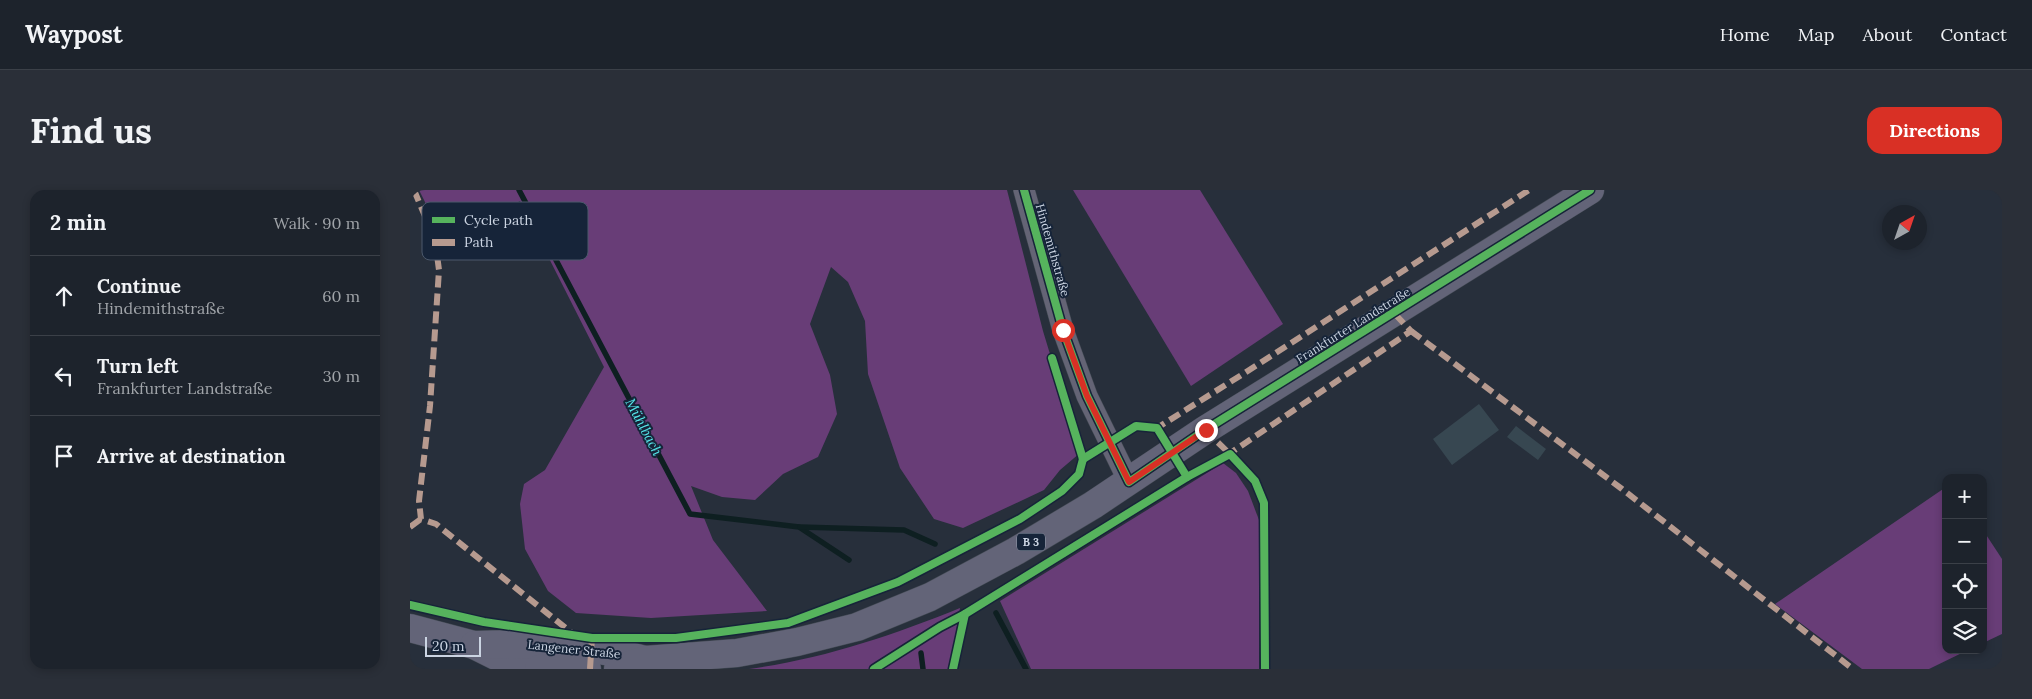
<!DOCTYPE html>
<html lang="en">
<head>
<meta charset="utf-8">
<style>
  :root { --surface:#1d232c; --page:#2a2f38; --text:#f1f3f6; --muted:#a0a4a9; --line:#3b4048; --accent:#d93025 }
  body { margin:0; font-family:Lora,serif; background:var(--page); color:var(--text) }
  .controls { position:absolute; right:15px; bottom:15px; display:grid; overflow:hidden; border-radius:10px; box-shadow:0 2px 8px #0003 }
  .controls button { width:45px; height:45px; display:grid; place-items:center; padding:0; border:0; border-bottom:1px solid var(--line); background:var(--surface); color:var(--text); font:25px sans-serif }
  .compass { position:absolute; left:1472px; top:15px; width:45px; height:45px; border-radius:50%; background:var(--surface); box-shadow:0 2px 8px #0003; rotate:40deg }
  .scale { position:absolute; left:15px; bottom:12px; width:56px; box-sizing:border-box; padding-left:5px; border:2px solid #cbd4e2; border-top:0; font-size:14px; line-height:18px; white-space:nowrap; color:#cbd4e2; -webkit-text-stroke:4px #162439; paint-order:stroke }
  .stop { position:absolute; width:15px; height:15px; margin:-11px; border:4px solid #d93025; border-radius:50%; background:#fff }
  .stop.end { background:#d93025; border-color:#fff; box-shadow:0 1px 5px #0008 }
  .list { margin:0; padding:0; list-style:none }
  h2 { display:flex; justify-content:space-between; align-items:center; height:65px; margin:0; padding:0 20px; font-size:21px }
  h2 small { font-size:16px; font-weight:400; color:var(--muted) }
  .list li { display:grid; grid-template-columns:32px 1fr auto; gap:15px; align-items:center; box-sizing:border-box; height:80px; padding:0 20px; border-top:1px solid var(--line) }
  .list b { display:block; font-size:19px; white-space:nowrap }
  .list p { margin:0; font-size:16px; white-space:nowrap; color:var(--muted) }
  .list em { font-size:16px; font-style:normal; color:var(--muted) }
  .icon { flex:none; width:28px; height:28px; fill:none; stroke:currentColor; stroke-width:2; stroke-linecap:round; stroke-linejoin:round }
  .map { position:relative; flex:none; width:1592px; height:479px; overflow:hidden; border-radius:15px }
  header { display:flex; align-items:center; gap:30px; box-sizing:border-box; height:70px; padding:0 25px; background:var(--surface); border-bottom:1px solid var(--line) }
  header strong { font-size:24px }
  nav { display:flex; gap:28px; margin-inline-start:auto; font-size:18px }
  .intro { display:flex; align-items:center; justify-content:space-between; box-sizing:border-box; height:120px; padding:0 30px }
  h1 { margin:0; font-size:35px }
  .button { padding:12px 22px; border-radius:15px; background:var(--accent); color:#fff; font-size:18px; font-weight:700 }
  main { display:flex; gap:30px; padding:0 30px }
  aside { flex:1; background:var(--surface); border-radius:15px; box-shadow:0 2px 8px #0003 }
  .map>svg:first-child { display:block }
</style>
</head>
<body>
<header>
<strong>Waypost</strong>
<nav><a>Home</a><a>Map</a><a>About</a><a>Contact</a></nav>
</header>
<div class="intro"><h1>Find us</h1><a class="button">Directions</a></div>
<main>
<aside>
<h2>2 min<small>Walk · 90 m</small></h2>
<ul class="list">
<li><svg class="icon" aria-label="ahead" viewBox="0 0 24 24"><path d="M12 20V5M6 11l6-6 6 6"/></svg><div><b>Continue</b><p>Hindemithstraße</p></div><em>60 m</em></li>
<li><svg class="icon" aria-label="left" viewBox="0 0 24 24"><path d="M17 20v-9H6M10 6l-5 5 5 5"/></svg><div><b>Turn left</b><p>Frankfurter Landstraße</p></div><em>30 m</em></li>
<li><svg class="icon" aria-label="arrive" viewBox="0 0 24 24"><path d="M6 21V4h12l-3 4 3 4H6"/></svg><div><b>Arrive at destination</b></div></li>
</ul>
</aside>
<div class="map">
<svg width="1592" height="479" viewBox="0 0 1592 479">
  <rect width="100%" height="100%" fill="#272f3b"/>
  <g fill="#683d77">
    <polygon points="9,0 597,0 633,141 670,263 650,280 634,300 553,338 524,329 490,278 458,184 455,131 438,92 421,77 400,134 420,185 427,224 408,267 373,284 345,310 312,307 281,296 303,350 357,421 241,428 166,423 138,401 115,359 110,314 114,294 135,280 194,177 110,11 34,50"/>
    <polygon points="663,0 790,0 873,134 781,196"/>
    <polygon points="813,273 826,283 838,301 849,330 849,479 621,479 590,411"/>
    <polygon points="1536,297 1536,460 1558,460 1519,479 1452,479 1365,414"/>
    <polygon points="1573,340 1592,369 1592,444 1573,453"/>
    <path d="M550,418L540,479H339C412,469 481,446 550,418Z"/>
  </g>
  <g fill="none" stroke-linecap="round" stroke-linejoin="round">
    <g stroke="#0e1f21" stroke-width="5.5">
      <polyline points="109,0 280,324 389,337 439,370"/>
      <polyline points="390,337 494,340 525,354"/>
      <polyline points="586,423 616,479"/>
      <polyline points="511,463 513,479"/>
    </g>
  </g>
  <g fill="#374751">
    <polygon points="1069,214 1089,240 1042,275 1023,249"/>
    <polygon points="1106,236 1136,259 1128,270 1097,247"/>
  </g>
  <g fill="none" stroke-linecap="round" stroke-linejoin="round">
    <g stroke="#434a54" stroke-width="22">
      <polyline id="minor" points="614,0 653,140 677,206 719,292"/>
    </g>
    <g stroke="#434a54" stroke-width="29">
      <g id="major">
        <polyline points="0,438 64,455 106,476 125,479"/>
        <path d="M64,455C121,453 180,454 235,470"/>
        <polyline points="129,479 153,477 177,479"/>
        <polyline points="208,479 235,470 327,463 387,452 447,437 520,407 606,361 683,315 795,240 1180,0"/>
      </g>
    </g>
    <use href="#minor" stroke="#646475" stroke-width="21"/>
    <use href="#major" stroke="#636478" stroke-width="28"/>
    <g stroke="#b69a8f" stroke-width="6" stroke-dasharray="12 6" stroke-linecap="butt">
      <polyline points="4,0 25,50 29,80 20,216 9,311 11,329 26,334 162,443"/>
      <polyline points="1001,141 1212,299 1443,479"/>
      <polyline points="744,237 747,238 833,184 1119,0"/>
      <polyline points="795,240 823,267"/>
      <polyline points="816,266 1001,141 984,123"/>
      <polyline points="0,337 11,329"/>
      <polyline points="180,479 182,448"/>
    </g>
    <g stroke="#162439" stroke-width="11">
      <g id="cycleway">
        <polyline points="614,0 653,140 677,206 719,292 795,240 1180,0"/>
        <polyline points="673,269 726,236 747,238 777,287"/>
        <polyline points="0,415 74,432 182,448 266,448 378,433 488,392 610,329 652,301 669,284 673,269 642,168"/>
        <polyline points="464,479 530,437 555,424"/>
        <polyline points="543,479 555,424 777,287 820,264 845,291 854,313 855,479"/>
      </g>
    </g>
    <use href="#cycleway" stroke="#56b35d" stroke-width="8"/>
  </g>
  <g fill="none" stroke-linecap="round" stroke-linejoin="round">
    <polyline stroke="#d93025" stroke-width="6" points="653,140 677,206 719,292 796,240"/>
  </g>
  <g text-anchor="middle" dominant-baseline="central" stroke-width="4" stroke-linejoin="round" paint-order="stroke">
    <rect fill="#162439" stroke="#959faf" stroke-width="1" x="607" y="343.5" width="28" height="17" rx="4"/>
    <g font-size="11" font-weight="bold" fill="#cbd4e2">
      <text x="621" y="352">B 3</text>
    </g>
    <g font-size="12" fill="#cbd4e2" stroke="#162439">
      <text transform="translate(643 60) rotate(74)">Hindemithstraße</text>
      <text transform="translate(943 135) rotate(-32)">Frankfurter Landstraße</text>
      <text transform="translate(164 459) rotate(6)">Langener Straße</text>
    </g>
    <g font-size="14" font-style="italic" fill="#55e5e9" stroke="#162439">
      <text transform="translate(234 237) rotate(62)">Mühlbach</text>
    </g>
  </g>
  <rect x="12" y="12" width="166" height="58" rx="8" fill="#162439" stroke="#4c596c" stroke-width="1"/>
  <rect x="22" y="27" width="23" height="6" fill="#56b35d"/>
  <rect x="22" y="49" width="23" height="7" fill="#b69a8f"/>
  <g font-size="14" fill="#cbd4e2">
    <text x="54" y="35">Cycle path</text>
    <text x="54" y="57">Path</text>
  </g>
</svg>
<div class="controls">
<button>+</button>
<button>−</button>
<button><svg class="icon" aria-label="locate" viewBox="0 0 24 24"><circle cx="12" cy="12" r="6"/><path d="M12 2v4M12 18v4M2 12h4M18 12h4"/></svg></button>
<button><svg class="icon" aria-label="layers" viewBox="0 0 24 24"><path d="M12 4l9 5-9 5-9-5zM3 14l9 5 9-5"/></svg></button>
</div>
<svg class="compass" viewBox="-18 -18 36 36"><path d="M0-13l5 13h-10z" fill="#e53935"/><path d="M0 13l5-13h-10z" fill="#a0a4a9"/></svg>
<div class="scale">20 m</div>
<div class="stop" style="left:653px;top:140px"></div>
<div class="stop end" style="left:796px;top:240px"></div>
</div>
</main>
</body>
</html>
